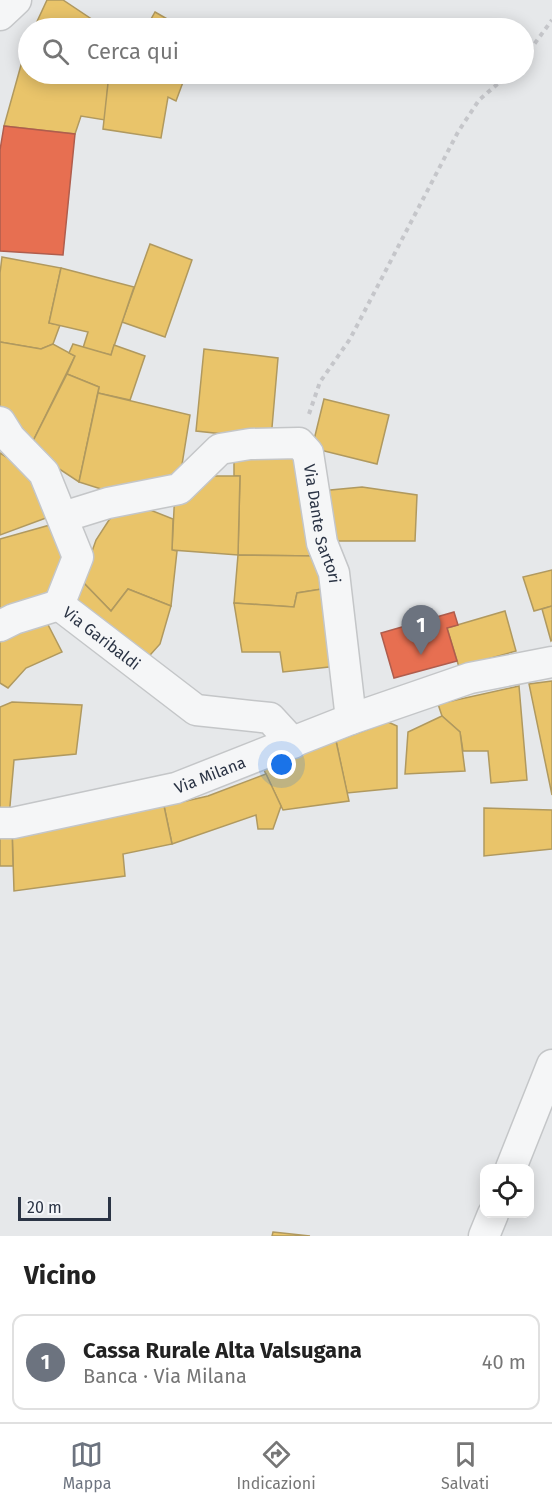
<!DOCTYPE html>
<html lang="it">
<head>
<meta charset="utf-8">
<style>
  :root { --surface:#fff; --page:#f2f2f2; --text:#222; --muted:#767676; --line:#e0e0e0; --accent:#6c737f }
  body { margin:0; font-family:"Fira Sans",sans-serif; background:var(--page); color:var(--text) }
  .controls { position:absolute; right:18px; bottom:18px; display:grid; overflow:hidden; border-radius:12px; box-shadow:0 3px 15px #0003 }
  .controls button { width:54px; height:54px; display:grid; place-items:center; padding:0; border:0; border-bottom:2px solid var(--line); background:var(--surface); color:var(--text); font:30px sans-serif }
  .scale { position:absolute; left:18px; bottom:15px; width:93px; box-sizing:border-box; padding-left:6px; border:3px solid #2b3445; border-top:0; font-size:16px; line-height:21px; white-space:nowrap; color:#2b3445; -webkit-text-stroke:4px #f4f6f9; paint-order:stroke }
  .you { position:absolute; left:282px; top:765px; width:21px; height:21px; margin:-15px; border:4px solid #fff; border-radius:50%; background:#1a73e8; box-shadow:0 0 0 9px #1a73e833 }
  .badge { display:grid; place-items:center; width:39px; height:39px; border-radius:50%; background:var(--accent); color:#fff; font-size:20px; font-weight:700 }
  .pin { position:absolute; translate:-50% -50px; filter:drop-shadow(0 2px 3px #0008) }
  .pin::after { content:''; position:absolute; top:32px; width:21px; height:18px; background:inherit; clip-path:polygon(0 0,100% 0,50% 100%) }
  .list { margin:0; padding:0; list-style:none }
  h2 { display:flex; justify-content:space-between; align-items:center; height:78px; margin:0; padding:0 24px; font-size:26px }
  h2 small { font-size:20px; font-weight:400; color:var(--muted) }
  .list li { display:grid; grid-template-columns:39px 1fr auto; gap:18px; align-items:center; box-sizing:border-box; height:96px; margin:0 12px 12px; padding:0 12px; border:2px solid var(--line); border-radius:12px }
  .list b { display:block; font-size:22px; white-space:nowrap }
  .list p { margin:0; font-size:20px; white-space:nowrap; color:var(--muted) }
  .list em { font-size:20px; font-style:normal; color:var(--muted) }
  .icon { flex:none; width:33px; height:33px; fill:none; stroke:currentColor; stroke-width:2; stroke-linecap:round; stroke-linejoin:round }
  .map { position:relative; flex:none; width:552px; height:1236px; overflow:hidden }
  .search { position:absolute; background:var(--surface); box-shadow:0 3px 15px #0003; left:18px; right:18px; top:18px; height:66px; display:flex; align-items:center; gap:15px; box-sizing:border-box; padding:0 21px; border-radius:33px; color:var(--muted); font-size:22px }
  .sheet { height:186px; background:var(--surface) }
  nav { display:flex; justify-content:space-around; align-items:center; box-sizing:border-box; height:84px; border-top:2px solid var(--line); background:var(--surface); font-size:16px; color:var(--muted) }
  nav a { display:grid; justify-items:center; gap:3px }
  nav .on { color:var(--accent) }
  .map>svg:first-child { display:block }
</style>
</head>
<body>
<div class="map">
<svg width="552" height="1236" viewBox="0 0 552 1236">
  <rect width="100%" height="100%" fill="#e6e8ea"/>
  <g fill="#e9c46a" stroke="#b0995f" stroke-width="1.5">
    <polygon points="47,0 63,0 102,26 101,28 34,28"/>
    <polygon points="155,12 183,28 146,28"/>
    <polygon points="28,40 28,74 109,74 105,120 81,116 75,134 4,126"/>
    <polygon points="109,74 186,74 176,101 168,97 161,138 103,129"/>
    <polygon points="150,244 192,260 165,337 122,322"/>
    <polygon points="2,257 61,268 49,323 60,325 53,344 41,349 0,342 0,273"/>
    <polygon points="61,268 134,287 111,355 83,348 88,332 49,323"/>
    <polygon points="0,342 41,349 53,344 75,356 29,449 0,411"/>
    <polygon points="73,344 111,355 114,345 145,356 130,400 98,393 99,387 67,374 75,356 69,353"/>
    <polygon points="204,349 278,358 271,439 196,431"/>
    <polygon points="67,374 99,387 79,482 29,449"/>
    <polygon points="98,393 190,415 179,483 120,495 79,482"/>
    <polygon points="324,399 389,415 377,464 312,448"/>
    <polygon points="297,451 317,556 238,555 240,476 234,476 234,454"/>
    <polygon points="0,453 38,476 54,515 0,535"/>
    <polygon points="203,476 240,476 238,555 172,550 175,490"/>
    <polygon points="362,487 417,495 415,541 325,541 320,491"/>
    <polygon points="130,502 173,519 172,550 177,551 171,606 128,589 111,611 77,576 89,560 96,540 109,520"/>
    <polygon points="57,523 71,563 61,588 0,612 0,539"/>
    <polygon points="238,555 317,556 328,588 297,593 294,607 234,603"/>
    <polygon points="552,570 552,606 534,611 523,577"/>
    <polygon points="77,576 111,611 128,589 171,606 160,644 143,663 68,598"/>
    <polygon points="328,588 338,666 283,672 280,652 242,652 234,603 294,607 297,593"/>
    <polygon points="552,606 552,640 551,641 542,609"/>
    <polygon points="505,611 516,651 459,667 447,628"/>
    <polygon points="42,613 62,652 26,668 8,688 0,683 0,631"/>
    <polygon points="552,681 552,795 529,684"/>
    <polygon points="519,686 527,780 491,783 488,751 463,751 460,732 442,716 438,704"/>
    <polygon points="12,702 82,705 76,754 14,760 9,817 0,817 0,707"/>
    <polygon points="442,716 460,732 465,771 405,774 408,732"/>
    <polygon points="388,722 397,726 397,788 347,793 336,741"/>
    <polygon points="336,741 349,801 283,810 263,768"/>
    <polygon points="266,774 281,806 273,829 258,829 256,815 172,844 164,806 208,796"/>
    <polygon points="164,806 172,844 123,854 125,876 14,891 12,827"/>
    <polygon points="484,808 552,810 552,849 484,856"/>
    <polygon points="0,827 12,827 13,866 0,866"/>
    <polygon points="273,1232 310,1236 272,1236"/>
  </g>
  <g fill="#e76f51" stroke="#af5d4d" stroke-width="1.5">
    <polygon points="4,126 75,134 63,255 0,251 0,150"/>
    <polygon points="454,612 458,625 447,628 457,661 394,678 381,633"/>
  </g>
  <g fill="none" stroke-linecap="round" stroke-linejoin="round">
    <g stroke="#c4c6c8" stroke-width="33">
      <g id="minor">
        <polyline points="0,15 16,0"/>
        <polyline points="0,422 10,438 44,473 78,557 59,605"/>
        <path id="s1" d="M63,517L108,503L179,489L220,449L250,444L299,443L308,453L322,543L334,573L351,719"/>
        <path id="s2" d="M59,605L196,710L270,718L293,743"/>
        <polyline points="0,626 14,619 59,605"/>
        <path id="s3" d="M0,823H13L176,788L351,719L470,678L552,662"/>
        <polyline points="511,1168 552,1065"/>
        <polyline points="484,1236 493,1214"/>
      </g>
    </g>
    <g stroke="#c5c6ca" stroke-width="4" stroke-dasharray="4.5 4.5" stroke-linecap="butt">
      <polyline points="524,58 552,20"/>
      <polyline points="309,414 320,382 350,339 458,132 479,100 509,74"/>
    </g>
    <use href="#minor" stroke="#f5f6f7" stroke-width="30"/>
  </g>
  <g text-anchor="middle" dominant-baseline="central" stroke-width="6" stroke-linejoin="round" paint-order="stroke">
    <g font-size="16" fill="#2b3445" stroke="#f4f6f9">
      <text stroke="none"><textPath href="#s1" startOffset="342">Via Dante Sartori</textPath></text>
      <text stroke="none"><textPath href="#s2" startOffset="54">Via Garibaldi</textPath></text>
      <text stroke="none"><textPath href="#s3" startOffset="216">Via Milana</textPath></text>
    </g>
  </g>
</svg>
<div class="controls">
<button><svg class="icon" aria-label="locate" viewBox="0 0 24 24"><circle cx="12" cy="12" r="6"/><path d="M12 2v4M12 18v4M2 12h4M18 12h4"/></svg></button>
</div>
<div class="scale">20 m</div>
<div class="you"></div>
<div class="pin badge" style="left:421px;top:655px">1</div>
<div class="search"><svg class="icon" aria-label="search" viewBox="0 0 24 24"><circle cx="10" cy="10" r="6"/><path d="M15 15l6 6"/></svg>Cerca qui</div>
</div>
<section class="sheet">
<h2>Vicino<small></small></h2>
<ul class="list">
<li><span class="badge">1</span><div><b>Cassa Rurale Alta Valsugana</b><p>Banca · Via Milana</p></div><em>40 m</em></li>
</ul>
</section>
<nav>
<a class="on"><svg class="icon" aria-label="map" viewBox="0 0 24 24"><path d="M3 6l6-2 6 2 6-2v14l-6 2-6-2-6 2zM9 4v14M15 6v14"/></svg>Mappa</a>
<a><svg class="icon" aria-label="directions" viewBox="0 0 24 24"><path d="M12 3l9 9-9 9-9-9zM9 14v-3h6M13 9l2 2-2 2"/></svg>Indicazioni</a>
<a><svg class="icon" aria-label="saved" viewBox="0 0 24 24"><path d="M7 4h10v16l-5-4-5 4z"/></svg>Salvati</a>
</nav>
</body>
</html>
